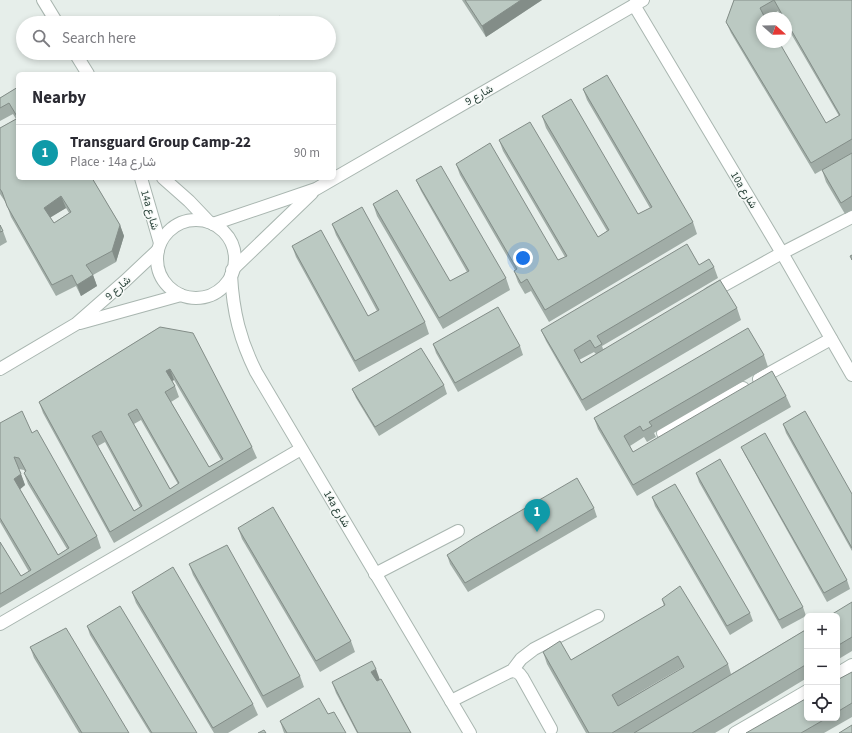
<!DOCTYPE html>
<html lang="en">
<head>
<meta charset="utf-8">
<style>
  :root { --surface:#fff; --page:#f2f2f3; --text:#2b2b33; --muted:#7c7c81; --line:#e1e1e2; --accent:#804f4b }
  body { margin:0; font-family:"Source Sans 3",Vazirmatn,sans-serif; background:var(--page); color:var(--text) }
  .controls { position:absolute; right:12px; bottom:12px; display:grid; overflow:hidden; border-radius:6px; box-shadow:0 2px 6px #0003 }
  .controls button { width:36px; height:36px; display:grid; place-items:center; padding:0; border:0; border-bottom:1px solid var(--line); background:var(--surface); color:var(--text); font:20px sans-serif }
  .compass { position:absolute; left:756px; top:12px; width:36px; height:36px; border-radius:50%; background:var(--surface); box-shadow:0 2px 6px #0003; rotate:110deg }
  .you { position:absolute; left:523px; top:258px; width:14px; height:14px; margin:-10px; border:3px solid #fff; border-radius:50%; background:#1a73e8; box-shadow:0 0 0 6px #1a73e833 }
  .badge { display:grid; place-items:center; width:26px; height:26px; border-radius:50%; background:var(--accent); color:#fff; font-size:13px; font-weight:700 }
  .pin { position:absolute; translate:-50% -33px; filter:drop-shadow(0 1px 2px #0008) }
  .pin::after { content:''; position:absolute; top:21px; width:14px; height:12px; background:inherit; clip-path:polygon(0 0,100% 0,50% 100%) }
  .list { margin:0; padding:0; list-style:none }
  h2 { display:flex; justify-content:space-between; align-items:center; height:52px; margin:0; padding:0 16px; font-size:17px }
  h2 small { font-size:13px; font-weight:400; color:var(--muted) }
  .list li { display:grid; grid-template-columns:26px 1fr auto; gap:12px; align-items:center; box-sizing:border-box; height:56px; padding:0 16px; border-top:1px solid var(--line) }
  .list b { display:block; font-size:15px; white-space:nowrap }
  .list p { margin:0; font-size:13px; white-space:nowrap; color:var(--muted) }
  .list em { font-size:13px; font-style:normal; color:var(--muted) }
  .icon { flex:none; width:22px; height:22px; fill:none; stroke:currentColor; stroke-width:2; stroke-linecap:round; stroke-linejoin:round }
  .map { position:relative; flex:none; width:852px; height:733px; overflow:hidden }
  .search { position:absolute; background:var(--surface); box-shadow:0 2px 6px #0003; left:16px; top:16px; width:320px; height:44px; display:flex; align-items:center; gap:10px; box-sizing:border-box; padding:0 14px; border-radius:22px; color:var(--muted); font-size:15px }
  .panel { position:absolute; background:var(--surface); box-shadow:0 2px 6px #0003; left:16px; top:72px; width:320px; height:108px; border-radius:6px }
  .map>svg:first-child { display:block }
</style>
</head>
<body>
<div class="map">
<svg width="852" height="733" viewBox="0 0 852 733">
  <rect width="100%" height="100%" fill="#e6eeea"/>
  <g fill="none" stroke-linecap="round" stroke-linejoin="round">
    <g stroke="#a9b6b0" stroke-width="14">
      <g id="minor">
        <polyline points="43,0 57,23"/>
        <polyline points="634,5 782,253 852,375"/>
        <polyline points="75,53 88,74"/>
        <polyline points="141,178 160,243"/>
        <polyline points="163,178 189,201 209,222"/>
        <circle cx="196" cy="259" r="39"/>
        <polyline points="213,224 316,189 643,0"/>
        <polyline points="232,270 312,193"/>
        <path d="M231,275C233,312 240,340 256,372L470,733"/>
        <polyline points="710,293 782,253 852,217"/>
        <polyline points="80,323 181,295"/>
        <polyline points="0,369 76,324 125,281 158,250"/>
        <polyline points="759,379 831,339"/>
        <polyline points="663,433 743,388"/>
        <polyline points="375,574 458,531"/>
        <polyline points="0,624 301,449"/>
        <polyline points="512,671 521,659 534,649 598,616"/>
        <polyline points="837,674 852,665"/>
        <path d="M451,701L509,672C515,670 519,672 522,677L551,729"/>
        <polyline points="735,733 807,691"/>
      </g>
    </g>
    <use href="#minor" stroke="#fff" stroke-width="12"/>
  </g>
  <g fill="#a1ada7" fill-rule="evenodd">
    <polygon points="462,0 542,0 486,37"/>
    <path d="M734,0H852V153L815,174L731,33L726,22ZM778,11L782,18H786V25L839,116L826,123L762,18H766Z"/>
    <polygon points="254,53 268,53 261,60"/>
    <path d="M18,87V178H92L120,225L124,236L116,262L93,275L97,286L81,296L76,286L56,296L11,217L6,203L0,194V128L16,119L13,114L0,121V98ZM66,208L69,213L54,223L50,217Z"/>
    <polygon points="583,89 693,222 697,234 549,322 531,291 525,294 518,282 514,271 515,270 460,175 456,164 558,260 565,257 503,151 499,140 598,237 607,231 546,128 542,116 638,214 650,208 587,100"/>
    <polygon points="852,153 852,210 845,214 826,182 822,170"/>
    <polygon points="416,180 506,278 510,290 443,329 377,216 373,204 450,281 467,272 421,191"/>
    <polygon points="332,224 425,322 429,334 359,372 296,257 292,246 368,316 377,311 336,235"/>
    <polygon points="0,225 3,231 7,242 0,246"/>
    <path d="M699,265L714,267L718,278L602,346L603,349L737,308L741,320L586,411L546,341L541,330ZM594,352L596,354L581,363L579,360Z"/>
    <path d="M160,327L252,447L257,458L114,543L43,413L39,402ZM174,380L221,460L209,467L171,402L179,397L175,386L172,381ZM141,420L178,484L170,489L134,424ZM105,442L140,507L134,511L98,446Z"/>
    <polygon points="433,344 520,346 523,355 458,392 436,353"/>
    <polygon points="764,355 768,367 654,433 656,437 647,442 644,437 630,446 633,452 786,396 791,407 637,496 598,429 594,418"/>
    <polygon points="444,385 447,394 379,436 356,398 352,389"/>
    <path d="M0,423L32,433L97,536L101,548L0,608V542L21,576L29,572L0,522ZM19,469L24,470L25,472L24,473L28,484L67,549L58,555L20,489L25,485Z"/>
    <polygon points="783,424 852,494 852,551 786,433"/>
    <polygon points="741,447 847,580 850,589 827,602 745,455"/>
    <polygon points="696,473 803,607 806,616 782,629 699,482"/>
    <polygon points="652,497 750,613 753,621 730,635 655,506"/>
    <polygon points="594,508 597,517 468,592 450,564 447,555"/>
    <polygon points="238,528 351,641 355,652 320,672 242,539"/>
    <polygon points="189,564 300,676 304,687 267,708 193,575"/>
    <polygon points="132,592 253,704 258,715 228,733 214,733 136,603"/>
    <path d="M662,599L728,664L731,674L807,629V678L715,733H586L547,664L543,652L571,660L664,606ZM683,667V668L618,705Z"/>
    <polygon points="852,602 852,651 837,660 837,616"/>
    <polygon points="87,626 197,733 150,733 90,635"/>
    <polygon points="30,647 129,733 79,733 34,658"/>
    <polygon points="852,672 852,717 824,733 746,733 807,718 837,718 837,680"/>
    <polygon points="380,680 411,733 357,733 336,693 332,682"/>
    <polygon points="280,721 346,733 284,733"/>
  </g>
  <g fill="#838d88">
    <polygon points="521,0 542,0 486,37 482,26"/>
    <polygon points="260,53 268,53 261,60 259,54"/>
    <polygon points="61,196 66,208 48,219 44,208"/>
    <polygon points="120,225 124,236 116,262 112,251"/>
    <polygon points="93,275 97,286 81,296 77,285"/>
    <polygon points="170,369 174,380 170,382 166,371"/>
    <polygon points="21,474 25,485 18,491 14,479"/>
    <polygon points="376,669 380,680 375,683 371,672"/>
  </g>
  <g fill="#bbc9c2" stroke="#838d88" fill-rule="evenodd">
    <polygon points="465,0 521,0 482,26"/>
    <polygon points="734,0 774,0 760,8 765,18 762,18 762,42 779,42 826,123 840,115 786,21 786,18 784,18 774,0 852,0 852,139 811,163 726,22"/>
    <polygon points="246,16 252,23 240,23"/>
    <polygon points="280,16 286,23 271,23"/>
    <polygon points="607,75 693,222 545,310 527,279 521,283 514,271 517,269 456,164 490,143 558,260 567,256 499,140 530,122 598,237 609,230 542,116 571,99 638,214 652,207 583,89"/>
    <path d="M18,87V178H92L120,225L112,251L86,265L93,275L77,285L72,275L52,285L7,206L2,192L0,189V128L18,118L9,103L0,108V98ZM61,196L71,212L54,223L44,208Z"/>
    <polygon points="852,153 852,196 841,203 822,170"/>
    <polygon points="441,166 506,278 439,318 373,204 397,190 450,281 469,271 416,180"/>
    <polygon points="362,207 425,322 355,361 292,246 321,230 368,316 379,310 332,224"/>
    <polygon points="0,225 3,231 0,232"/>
    <polygon points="687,244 699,265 709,259 714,267 597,336 602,344 595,348 590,340 574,350 581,363 720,280 737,308 582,400 541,330"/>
    <polygon points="852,255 852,260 850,256"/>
    <polygon points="498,307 520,346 455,383 433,344"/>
    <path d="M160,327L193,333L252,447L110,532L39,402ZM170,369L223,459L209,467L165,392L175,386L166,371ZM137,409L179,483L170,489L128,414ZM101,431L142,506L134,511L92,436Z"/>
    <polygon points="748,328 764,355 649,422 652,426 643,431 640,426 624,436 633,452 772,371 786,396 633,485 594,418"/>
    <polygon points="421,348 444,385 375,427 352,389"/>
    <path d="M22,411L32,433L37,430L97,536L0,594V542L21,576L31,570L0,518V423ZM14,457L19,458L26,471L24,473L69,548L58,555L14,479L21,474Z"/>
    <polygon points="805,411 852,494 852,548 783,424"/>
    <polygon points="765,433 847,580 824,593 741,447"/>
    <polygon points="720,459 803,607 779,620 696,473"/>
    <polygon points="577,478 594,508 465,583 447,555 474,538"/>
    <polygon points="675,484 750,613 727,626 652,497"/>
    <polygon points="273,507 351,641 316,661 238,528"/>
    <polygon points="227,545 300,676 263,696 189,564"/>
    <polygon points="173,567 253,704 213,728 132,592"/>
    <path d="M680,586L728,664L612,733H589L543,652L560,641L571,660L665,605L662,599ZM678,656L684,667L618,706L612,695Z"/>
    <polygon points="852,602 852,637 837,646 837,616 829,616"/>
    <polygon points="120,606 197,733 152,733 87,626"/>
    <polygon points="66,628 129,733 82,733 30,647"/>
    <polygon points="807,629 807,664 692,733 634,733"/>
    <polygon points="372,661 376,669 371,672 377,681 381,679 411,733 358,733 332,682"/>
    <polygon points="852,672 852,703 837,712 837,680"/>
    <polygon points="319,698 328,714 334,712 346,733 287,733 280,721"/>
    <polygon points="807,698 807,718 827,718 801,733 746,733"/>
    <polygon points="852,725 852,733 839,733"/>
    <polygon points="264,730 266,733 258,733"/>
  </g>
  <g text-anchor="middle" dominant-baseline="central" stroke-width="3" stroke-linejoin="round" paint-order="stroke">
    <g font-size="11" fill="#263f36" stroke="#f7faf8">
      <text transform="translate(479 95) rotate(-30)">شارع 9</text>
      <text transform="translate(744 190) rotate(59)">10a شارع</text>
      <text transform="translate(150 210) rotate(74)">14a شارع</text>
      <text transform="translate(118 288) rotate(-42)">شارع 9</text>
      <text transform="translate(337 509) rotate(59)">14a شارع</text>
    </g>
  </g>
</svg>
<div class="controls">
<button>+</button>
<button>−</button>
<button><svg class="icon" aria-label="locate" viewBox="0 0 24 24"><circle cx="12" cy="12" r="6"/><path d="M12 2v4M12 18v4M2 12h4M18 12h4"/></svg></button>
</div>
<svg class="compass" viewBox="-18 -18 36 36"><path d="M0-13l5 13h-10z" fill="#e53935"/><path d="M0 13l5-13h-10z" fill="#7c7c81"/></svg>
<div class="you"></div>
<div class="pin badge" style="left:537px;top:532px;background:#0f9aa8">1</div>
<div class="search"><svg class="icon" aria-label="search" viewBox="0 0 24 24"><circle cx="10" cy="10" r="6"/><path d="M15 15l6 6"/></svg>Search here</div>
<section class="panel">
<h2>Nearby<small></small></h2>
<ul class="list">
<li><span class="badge" style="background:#0f9aa8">1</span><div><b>Transguard Group Camp-22</b><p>Place · 14a شارع</p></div><em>90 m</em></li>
</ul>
</section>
</div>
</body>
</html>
